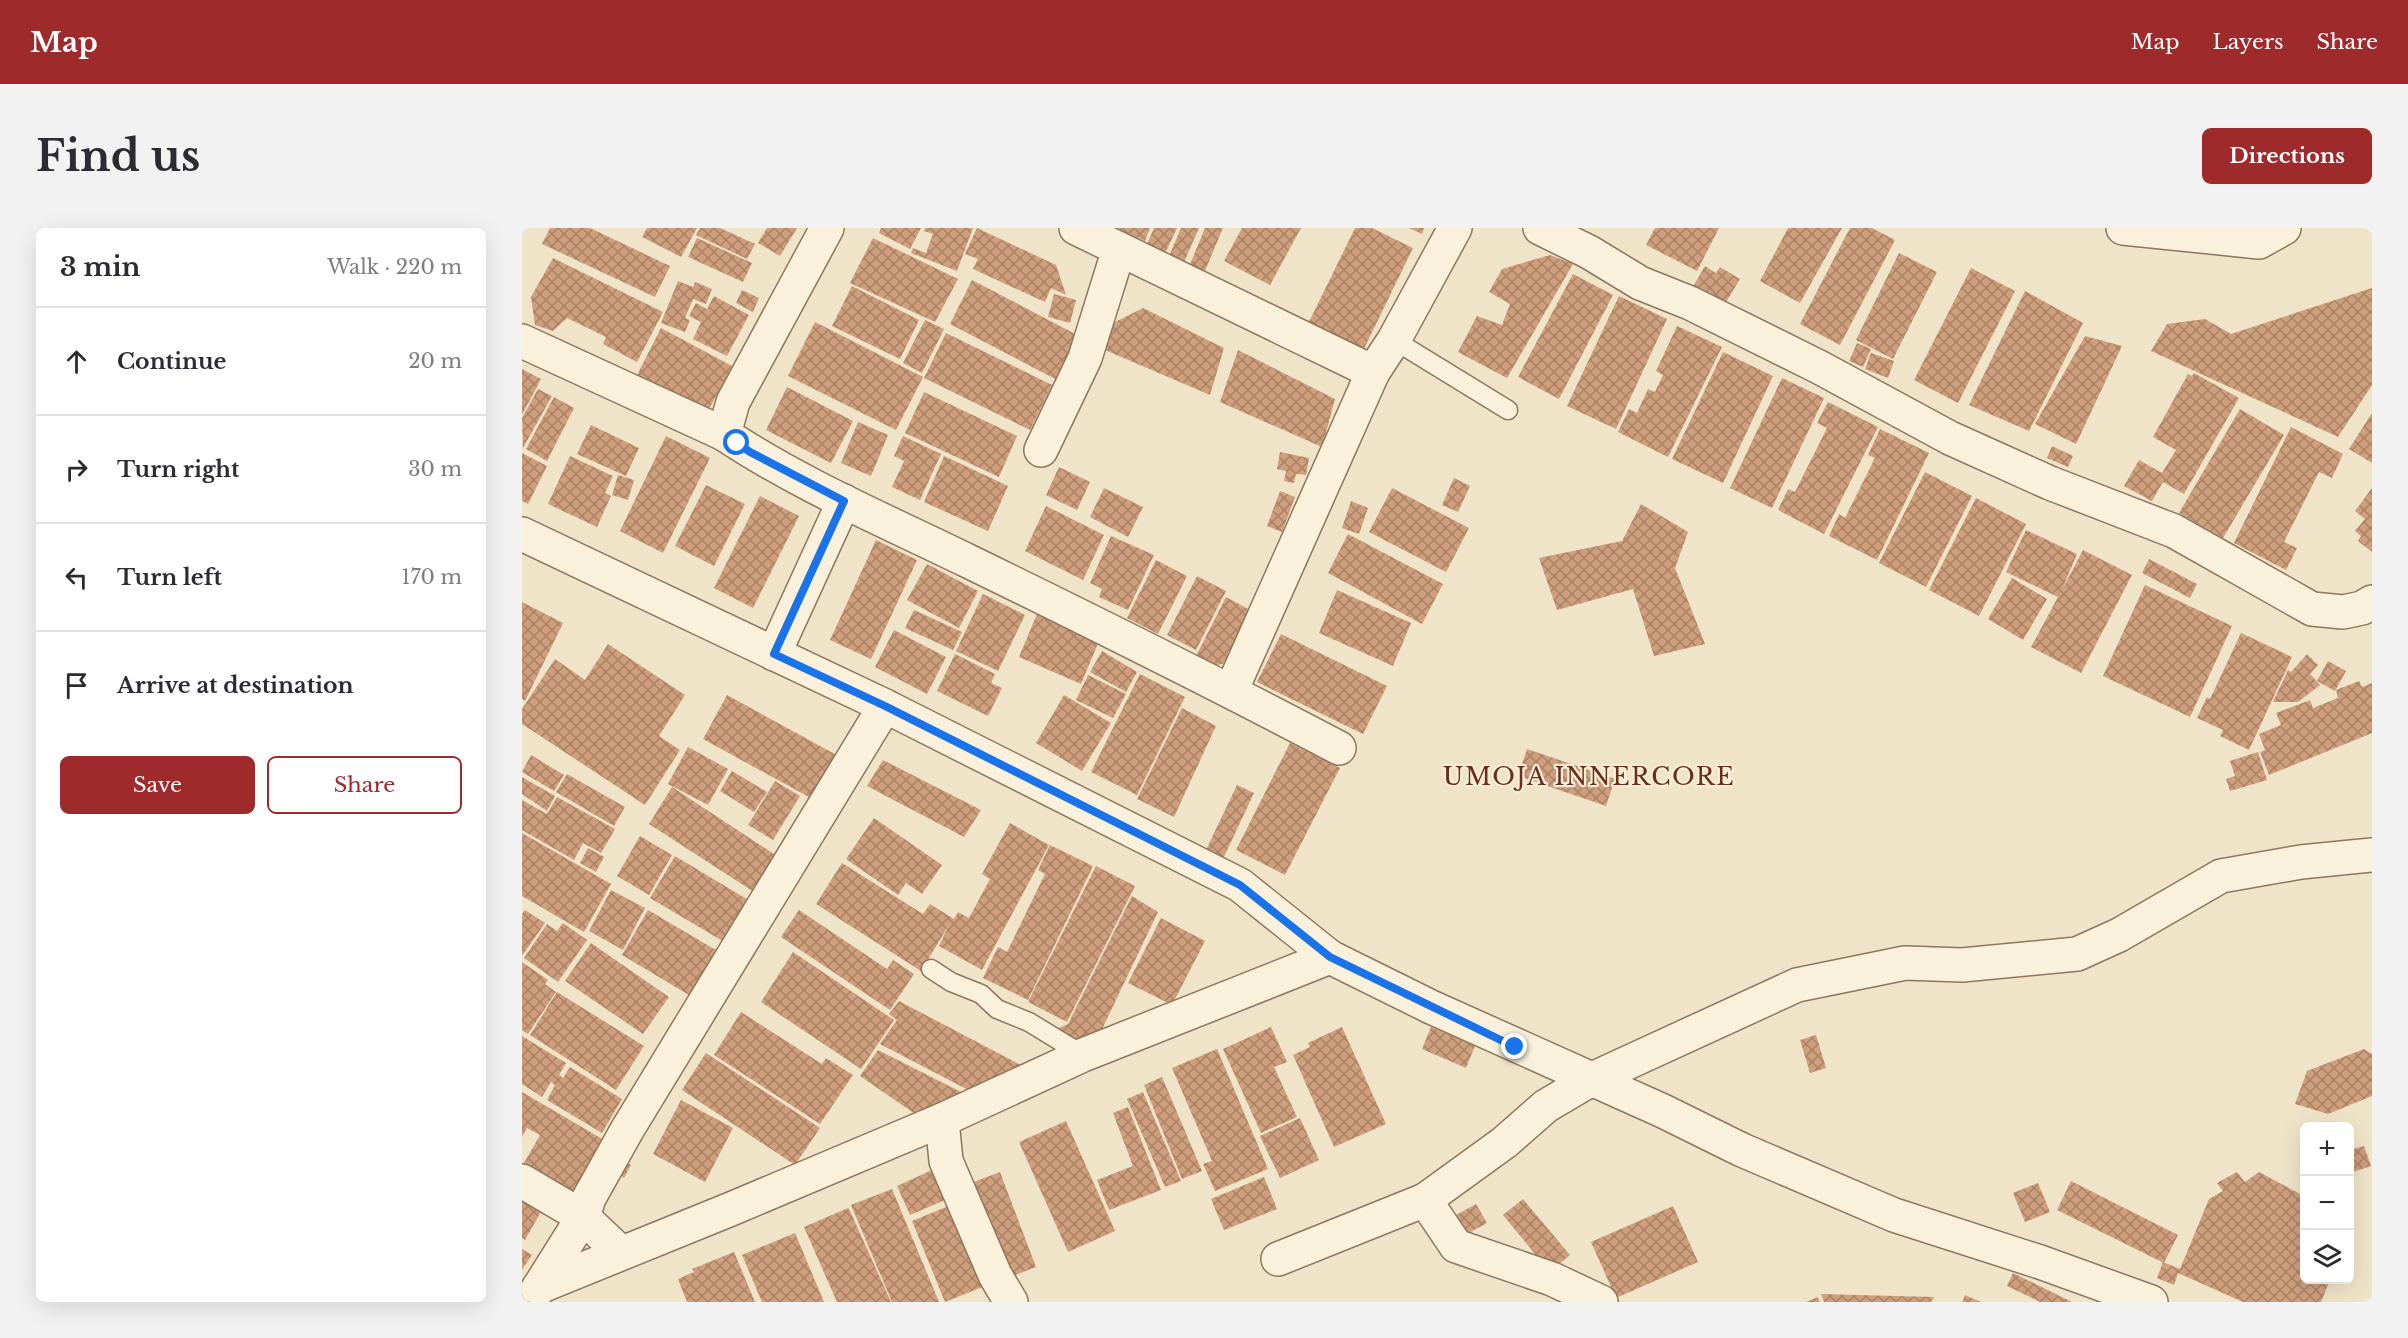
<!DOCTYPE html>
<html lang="en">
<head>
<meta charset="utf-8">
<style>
  :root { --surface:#fff; --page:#f2f2f3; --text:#2b2b33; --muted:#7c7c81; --line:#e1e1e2; --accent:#9e2a2b }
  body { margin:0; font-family:"Libre Baskerville",serif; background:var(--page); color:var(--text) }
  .controls { position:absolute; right:18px; bottom:18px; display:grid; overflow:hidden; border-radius:9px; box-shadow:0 6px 24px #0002 }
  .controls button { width:54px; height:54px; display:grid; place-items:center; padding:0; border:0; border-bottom:2px solid var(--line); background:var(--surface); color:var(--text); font:30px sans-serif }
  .stop { position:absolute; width:18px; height:18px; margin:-14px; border:4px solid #1a73e8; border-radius:50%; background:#fff }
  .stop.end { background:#1a73e8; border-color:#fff; box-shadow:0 2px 6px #0008 }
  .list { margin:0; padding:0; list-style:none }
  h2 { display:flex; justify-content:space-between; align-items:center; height:78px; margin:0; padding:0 24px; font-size:26px }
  h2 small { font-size:20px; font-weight:400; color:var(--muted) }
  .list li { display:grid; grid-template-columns:39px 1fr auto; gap:18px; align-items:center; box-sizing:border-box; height:108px; padding:0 24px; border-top:2px solid var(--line) }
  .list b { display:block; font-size:22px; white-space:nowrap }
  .list em { font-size:20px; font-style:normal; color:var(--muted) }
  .actions { display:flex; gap:12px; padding:18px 24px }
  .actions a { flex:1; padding:14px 0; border:2px solid var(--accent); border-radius:9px; text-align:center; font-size:21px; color:var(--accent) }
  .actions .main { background:var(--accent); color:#fff }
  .icon { flex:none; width:33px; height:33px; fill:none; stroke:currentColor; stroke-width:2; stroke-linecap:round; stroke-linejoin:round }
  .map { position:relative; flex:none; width:1850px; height:1074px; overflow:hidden; border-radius:9px }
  header { display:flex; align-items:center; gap:36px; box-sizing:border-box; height:84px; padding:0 30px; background:var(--accent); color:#fff }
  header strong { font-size:28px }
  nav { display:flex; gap:33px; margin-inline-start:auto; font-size:21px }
  .intro { display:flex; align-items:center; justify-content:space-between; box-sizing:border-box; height:144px; padding:0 36px }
  h1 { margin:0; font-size:42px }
  .button { padding:15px 27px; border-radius:9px; background:var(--accent); color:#fff; font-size:21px; font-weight:700 }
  main { display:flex; gap:36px; padding:0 36px }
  aside { flex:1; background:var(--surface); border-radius:9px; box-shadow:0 6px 24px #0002 }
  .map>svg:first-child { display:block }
</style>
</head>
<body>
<header>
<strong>Map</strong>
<nav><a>Map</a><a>Layers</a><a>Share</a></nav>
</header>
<div class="intro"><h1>Find us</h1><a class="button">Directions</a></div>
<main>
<aside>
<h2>3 min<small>Walk · 220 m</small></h2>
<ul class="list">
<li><svg class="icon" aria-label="ahead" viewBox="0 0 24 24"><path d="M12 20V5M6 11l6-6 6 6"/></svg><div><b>Continue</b></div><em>20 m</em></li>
<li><svg class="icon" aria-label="right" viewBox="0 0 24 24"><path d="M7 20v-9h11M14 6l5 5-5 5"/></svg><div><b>Turn right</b></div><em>30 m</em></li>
<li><svg class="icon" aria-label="left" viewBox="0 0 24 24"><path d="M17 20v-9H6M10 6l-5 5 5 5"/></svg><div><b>Turn left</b></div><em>170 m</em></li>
<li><svg class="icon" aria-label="arrive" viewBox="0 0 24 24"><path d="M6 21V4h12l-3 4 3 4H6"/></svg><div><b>Arrive at destination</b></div></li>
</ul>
<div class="actions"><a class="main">Save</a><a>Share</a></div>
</aside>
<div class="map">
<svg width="1850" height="1074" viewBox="0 0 1850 1074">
  <defs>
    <pattern id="building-cross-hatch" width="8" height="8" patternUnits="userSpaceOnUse" patternTransform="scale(1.5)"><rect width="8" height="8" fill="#cf9f7d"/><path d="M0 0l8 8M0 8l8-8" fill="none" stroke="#a98266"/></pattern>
  </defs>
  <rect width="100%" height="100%" fill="#f0e4c8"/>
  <g fill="url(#building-cross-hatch)">
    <polygon points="28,0 68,0 148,38 133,69 20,16"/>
    <polygon points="125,0 175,0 159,29 120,9"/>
    <polygon points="178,0 198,0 233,16 225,31 174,7"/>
    <polygon points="245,0 275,0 258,28 236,15"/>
    <polygon points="359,0 399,0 388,21 357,5"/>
    <polygon points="403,0 451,0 435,43 389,25 391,20 404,25 411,6 402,3"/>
    <polygon points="455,0 534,37 544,67 529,60 523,74 451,41 456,31 443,26"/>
    <polygon points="593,0 628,0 623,13"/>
    <polygon points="632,0 655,0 641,30 623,21"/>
    <polygon points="659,0 677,0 660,39 645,33"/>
    <polygon points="683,0 701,0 680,50 665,44"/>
    <polygon points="720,0 779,0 748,57 702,33"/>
    <polygon points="833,0 850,0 891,20 838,129 783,102"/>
    <polygon points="887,0 902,0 900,6"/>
    <polygon points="1133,0 1197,0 1175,43 1124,17"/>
    <polygon points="1266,0 1320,0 1278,75 1238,53"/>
    <polygon points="1328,0 1350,0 1373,12 1318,117 1278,96"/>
    <polygon points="175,10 230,35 221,54 166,29"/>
    <polygon points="351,10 436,51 413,94 328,55"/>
    <polygon points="1377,25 1415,44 1371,131 1334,112"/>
    <polygon points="1028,27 1051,36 985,150 936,124 955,88 980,97 988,76 967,64 980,41"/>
    <polygon points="31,30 141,84 115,134 81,116 84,109 45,90 31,103 13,97 9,69"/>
    <polygon points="1183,38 1194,45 1198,39 1218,51 1200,81 1169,62"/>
    <polygon points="1449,40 1493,63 1436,175 1392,152"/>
    <polygon points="1051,46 1091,67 1037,171 996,149"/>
    <polygon points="450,52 559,109 537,153 428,96"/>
    <polygon points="156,53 171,59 173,54 190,61 184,76 171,71 163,90 168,92 163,104 139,95"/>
    <polygon points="330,58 397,92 378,131 310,98"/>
    <polygon points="1850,60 1850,157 1816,209 1629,123 1645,96 1683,91 1709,106"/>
    <polygon points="220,62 237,70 231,84 214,75"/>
    <polygon points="1503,63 1561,95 1507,203 1447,177"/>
    <polygon points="532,66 554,72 548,95 526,89"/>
    <polygon points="192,68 227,87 205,128 171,111 179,94 167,88 174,75 185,81"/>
    <polygon points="1097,68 1145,91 1094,201 1045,178"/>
    <polygon points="621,80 702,120 688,167 576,119 587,97"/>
    <polygon points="403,92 422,101 400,145 381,135"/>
    <polygon points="293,94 401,149 374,202 266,148"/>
    <polygon points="1155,98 1200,119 1146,229 1096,204 1107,181 1115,185 1126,161 1133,164 1141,147 1134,143"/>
    <polygon points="139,100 210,138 185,185 115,147"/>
    <polygon points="424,105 530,157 508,202 402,150"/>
    <polygon points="1563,108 1600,118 1554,216 1513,196"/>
    <polygon points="1335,115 1349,121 1341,139 1327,133"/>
    <polygon points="716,122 813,171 800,219 698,174"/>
    <polygon points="1201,124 1251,148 1201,255 1150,231"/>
    <polygon points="1349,125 1372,133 1366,150 1343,141"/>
    <polygon points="0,141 19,151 0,187"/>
    <polygon points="1672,145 1717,170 1662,266 1641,254 1630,273 1602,258 1617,232 1640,245 1654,222 1631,209 1666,146 1670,148"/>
    <polygon points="1260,150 1302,170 1250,280 1208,260"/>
    <polygon points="265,159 331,193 309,235 244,202"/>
    <polygon points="16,161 30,168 1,220 0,190"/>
    <polygon points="402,164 495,208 477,249 383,205"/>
    <polygon points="32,169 52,180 25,233 4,221"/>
    <polygon points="1306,174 1356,199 1302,306 1256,282 1266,261 1273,264 1305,200 1295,195"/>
    <polygon points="1718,181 1762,207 1701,310 1657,285"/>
    <polygon points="1850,185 1850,235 1827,221"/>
    <polygon points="336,194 366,207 349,248 319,235"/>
    <polygon points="69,197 117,220 104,248 55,226"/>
    <polygon points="1769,199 1821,226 1810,250 1797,244 1762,314 1775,320 1764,342 1712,315"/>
    <polygon points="1358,201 1407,225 1355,332 1307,308 1317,286 1323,290 1353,230 1346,227"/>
    <polygon points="144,208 188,230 141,325 98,303"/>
    <polygon points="381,208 419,226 398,272 370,259 382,233 372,228"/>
    <polygon points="1530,218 1551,228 1546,239 1525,230"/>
    <polygon points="758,224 787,230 784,247 774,246 772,255 762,253 764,243 755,241"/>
    <polygon points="0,225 25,238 6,276 0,273"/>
    <polygon points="48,228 91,248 83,265 89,268 75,299 26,276"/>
    <polygon points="422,228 486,258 466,303 402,274"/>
    <polygon points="537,239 568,254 555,282 524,267"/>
    <polygon points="1403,244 1450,268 1404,359 1357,335"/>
    <polygon points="96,247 112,252 106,272 90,267"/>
    <polygon points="932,250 948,258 936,284 920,277"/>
    <polygon points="184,257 223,276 192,338 153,318"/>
    <polygon points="582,260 621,279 606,309 568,289"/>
    <polygon points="870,260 947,300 924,344 847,304"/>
    <polygon points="1850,260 1850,324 1836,313 1839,308 1833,303 1843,291 1833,283"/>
    <polygon points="758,263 773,269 760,304 745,298"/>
    <polygon points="238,268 277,288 231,380 192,360"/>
    <polygon points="1454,270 1504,296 1457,388 1407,362"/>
    <polygon points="829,273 846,280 837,306 820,300"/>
    <polygon points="1119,276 1166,304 1153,340 1183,416 1132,428 1111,361 1035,382 1017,330 1100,313"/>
    <polygon points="524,278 582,307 561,352 503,323"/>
    <polygon points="1504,302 1555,326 1540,362 1561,322 1610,347 1559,445 1509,419 1536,369 1484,344"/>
    <polygon points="826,306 921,356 900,396 806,345"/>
    <polygon points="589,308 632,327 606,382 577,369 580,361 568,355"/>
    <polygon points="354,312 395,332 349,431 308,412"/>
    <polygon points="1627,331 1675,356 1668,370 1620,345"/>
    <polygon points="634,332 665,348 636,406 605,390"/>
    <polygon points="405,336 456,363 437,400 385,372"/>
    <polygon points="675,348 704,363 674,422 645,407"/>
    <polygon points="1490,350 1525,371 1501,412 1466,391"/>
    <polygon points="1623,357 1710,398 1668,489 1581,448"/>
    <polygon points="815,362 889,395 871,438 797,405"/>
    <polygon points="461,366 503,387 476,443 434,423"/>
    <polygon points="704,369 741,389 720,431 692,438 674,428"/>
    <polygon points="0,374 41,395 3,473 0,471"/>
    <polygon points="392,382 440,404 431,422 383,400"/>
    <polygon points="515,386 577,413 559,456 497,429"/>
    <polygon points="372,402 424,429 405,466 353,439"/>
    <polygon points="1719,405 1770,429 1727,522 1698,508 1701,502 1675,490 1685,469 1688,471"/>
    <polygon points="759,406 865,458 841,506 735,454"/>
    <polygon points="86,416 163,467 137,508 158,522 123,577 0,496 0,481 33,431 63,452"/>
    <polygon points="580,423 615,444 604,464 568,444"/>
    <polygon points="433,426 473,446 469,455 480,460 466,488 415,463"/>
    <polygon points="1785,426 1796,437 1788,446 1798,457 1776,474 1751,474 1766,442 1769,444"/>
    <polygon points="1806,433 1824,443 1813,463 1795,453"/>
    <polygon points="618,446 663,469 615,567 569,544"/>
    <polygon points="566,447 604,466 591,490 554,472"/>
    <polygon points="1837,453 1840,459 1850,455 1850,505 1747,547 1738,524 1743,522 1737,506 1759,497 1754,485 1788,472 1791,480 1816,470 1814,462"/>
    <polygon points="205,467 320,530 296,574 181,511"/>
    <polygon points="542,467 589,495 560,543 514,515"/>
    <polygon points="660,480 694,498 652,589 615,571"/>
    <polygon points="768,515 818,540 763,647 714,622"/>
    <polygon points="166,519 206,541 186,577 146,556"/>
    <polygon points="1005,521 1093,551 1084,578 996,548"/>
    <polygon points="1736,524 1745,552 1708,563 1704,551 1713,548 1708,533"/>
    <polygon points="9,527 42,547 32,563 0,544"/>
    <polygon points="361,532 459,582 442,609 345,558"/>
    <polygon points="210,543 245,564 232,584 198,563"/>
    <polygon points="45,546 103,579 92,598 34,564"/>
    <polygon points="0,549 33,568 25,583 0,566"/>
    <polygon points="253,553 278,568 251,612 226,597"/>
    <polygon points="715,557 732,565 701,631 684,622"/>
    <polygon points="150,559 255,628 232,664 127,596"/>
    <polygon points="35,569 93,601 79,625 61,615 52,632 0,602 0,572 25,586"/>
    <polygon points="352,590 420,637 400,666 384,655 376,667 324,631"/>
    <polygon points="488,595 527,617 460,742 417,718 427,697 399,743 294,676 320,635 401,686 408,676 432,691 436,684 447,690 468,651 460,646"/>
    <polygon points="0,605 89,656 62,704 0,668"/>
    <polygon points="118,608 150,627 127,667 95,648"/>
    <polygon points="528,617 571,638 506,772 461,750 476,719 485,724 523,646 516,642"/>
    <polygon points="66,620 82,629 74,644 58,635"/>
    <polygon points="153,628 233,676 209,718 128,670"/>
    <polygon points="574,638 613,658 545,794 506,774"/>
    <polygon points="89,662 123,680 101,722 67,703"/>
    <polygon points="610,668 636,684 571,820 530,803 546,796"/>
    <polygon points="3,682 23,695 0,728 0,686"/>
    <polygon points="126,682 204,728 177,773 100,727"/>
    <polygon points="277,682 365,741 371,732 392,746 368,782 259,709"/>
    <polygon points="639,690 683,713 650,777 606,755"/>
    <polygon points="41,695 65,712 36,754 2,730 25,696 35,703"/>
    <polygon points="69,715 147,769 121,806 43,753"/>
    <polygon points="271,724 372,792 339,841 239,774"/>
    <polygon points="0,734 26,752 23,756 34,764 6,806 0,802"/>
    <polygon points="35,764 122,818 94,862 8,807"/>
    <polygon points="377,773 497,836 499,850 450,864 358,816 375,792 367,786"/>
    <polygon points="219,784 300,836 304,830 331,847 298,896 192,827"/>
    <polygon points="749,799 765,834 752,839 775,889 739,905 701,821"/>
    <polygon points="820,799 864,896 812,919 771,827 788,819 786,815"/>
    <polygon points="909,799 953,818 944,840 900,821"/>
    <polygon points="1294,807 1304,840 1288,845 1278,812"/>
    <polygon points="0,808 44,835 37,847 41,850 48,839 100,871 80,905 25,872 33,857 29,854 20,869 0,856"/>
    <polygon points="695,821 746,941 693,963 681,936 690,933 650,840"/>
    <polygon points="1842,821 1850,826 1850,868 1806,886 1773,876 1785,843"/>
    <polygon points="356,822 447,868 399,890 338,848"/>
    <polygon points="184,825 298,900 273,937 160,862"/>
    <polygon points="640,849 680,943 660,951 622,857"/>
    <polygon points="0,864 82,912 52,964 2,935 18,907 5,900 0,909"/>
    <polygon points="621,864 659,953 643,959 605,871"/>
    <polygon points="159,872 211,900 183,954 131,926"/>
    <polygon points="606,879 639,962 587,982 575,952 611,938 591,885"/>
    <polygon points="778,890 797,932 758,950 738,908"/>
    <polygon points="544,893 593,1003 546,1024 497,914"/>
    <polygon points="1842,918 1849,938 1828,945 1828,922"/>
    <polygon points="95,928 109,937 102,950 92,944"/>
    <polygon points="410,942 423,972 388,987 375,958"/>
    <polygon points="478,944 514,1039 480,1052 444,957"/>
    <polygon points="1715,944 1723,954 1737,944 1782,968 1782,1052 1808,1052 1799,1074 1721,1074 1656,1045 1652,1057 1635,1050 1641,1034 1658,1041 1687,971 1701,963 1695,955"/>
    <polygon points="742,949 755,981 702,1002 689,971"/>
    <polygon points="1549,953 1656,1007 1642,1035 1535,982"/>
    <polygon points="1516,955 1528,984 1503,994 1491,965"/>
    <polygon points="0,959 25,973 3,1012 0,1010"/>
    <polygon points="370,961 417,1074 370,1074 329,977"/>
    <polygon points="1001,971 1048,1027 1028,1044 981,987"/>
    <polygon points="954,976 965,995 934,1012 923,993"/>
    <polygon points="429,977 463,1058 423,1074 390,993"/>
    <polygon points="1151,978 1176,1034 1094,1070 1069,1014"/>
    <polygon points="326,980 328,983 369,1074 315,1074 282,999"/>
    <polygon points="273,1005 302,1074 240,1074 220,1027"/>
    <polygon points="0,1021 10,1027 0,1042"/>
    <polygon points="212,1024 233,1074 165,1074 156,1051 172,1044 170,1041"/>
    <polygon points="1491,1045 1550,1074 1518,1074 1485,1058"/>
    <polygon points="1299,1066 1412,1069 1409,1074 1302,1074"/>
    <polygon points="1443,1067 1459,1074 1440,1074"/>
    <polygon points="1296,1069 1298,1074 1284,1074"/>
  </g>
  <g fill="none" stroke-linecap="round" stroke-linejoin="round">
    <g stroke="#8d765c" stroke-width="21">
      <g id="lane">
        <polyline points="872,112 986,182"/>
        <polyline points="409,741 429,754 459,766 475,781 507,794 561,827"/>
      </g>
    </g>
    <g stroke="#8d765c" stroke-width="36">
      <g id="street">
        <path d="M305,0L211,174L202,206C277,256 362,292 444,332C569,393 694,455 817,520"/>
        <polyline points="554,0 851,144"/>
        <polyline points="1018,0 1067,24 1118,55 1168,75 1297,139 1428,210 1528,255 1652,303 1790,381 1821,384 1840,380 1850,374"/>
        <polyline points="1601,0 1737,14 1762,0"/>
        <polyline points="0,113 202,206"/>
        <polyline points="519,222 563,130 597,21"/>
        <polyline points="0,306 363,478 718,657 808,729 909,779 1141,883 1220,922 1372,987 1518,1034 1629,1074"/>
        <polyline points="252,426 322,273"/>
        <polyline points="709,463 851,144 872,112 933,0"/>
        <polyline points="420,892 424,933 473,1047 489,1074"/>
        <polyline points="0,953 61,989 99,1025"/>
        <polyline points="903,972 934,1018 1030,1051 1079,1074"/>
        <polyline points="756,1031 903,972 983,914 1024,878 1068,852 1275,757 1383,735 1440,737 1555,726 1597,707 1699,648 1779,634 1850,627"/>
        <polyline points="17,1059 209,981 420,892 561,827 808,729"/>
        <polyline points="14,1064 61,989 67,970 105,902 363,478"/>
      </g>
    </g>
    <use href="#lane" stroke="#faf1dc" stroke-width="18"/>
    <use href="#street" stroke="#faf1dc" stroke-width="33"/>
  </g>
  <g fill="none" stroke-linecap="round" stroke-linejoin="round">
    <polyline stroke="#1a73e8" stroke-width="8" points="215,215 228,224 322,273 252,426 363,478 718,657 808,729 993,819"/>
  </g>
  <g text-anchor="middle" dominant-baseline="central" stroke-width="4.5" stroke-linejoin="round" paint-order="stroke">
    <g font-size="24" letter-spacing="1.5" fill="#6b2e1e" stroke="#f7eed8">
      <text x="1067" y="548">UMOJA INNERCORE</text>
    </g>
  </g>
</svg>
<div class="controls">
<button>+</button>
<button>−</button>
<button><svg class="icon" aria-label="layers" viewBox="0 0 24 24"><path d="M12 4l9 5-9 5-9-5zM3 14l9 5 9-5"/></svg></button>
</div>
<div class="stop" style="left:215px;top:215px"></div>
<div class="stop end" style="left:993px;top:819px"></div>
</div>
</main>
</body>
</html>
